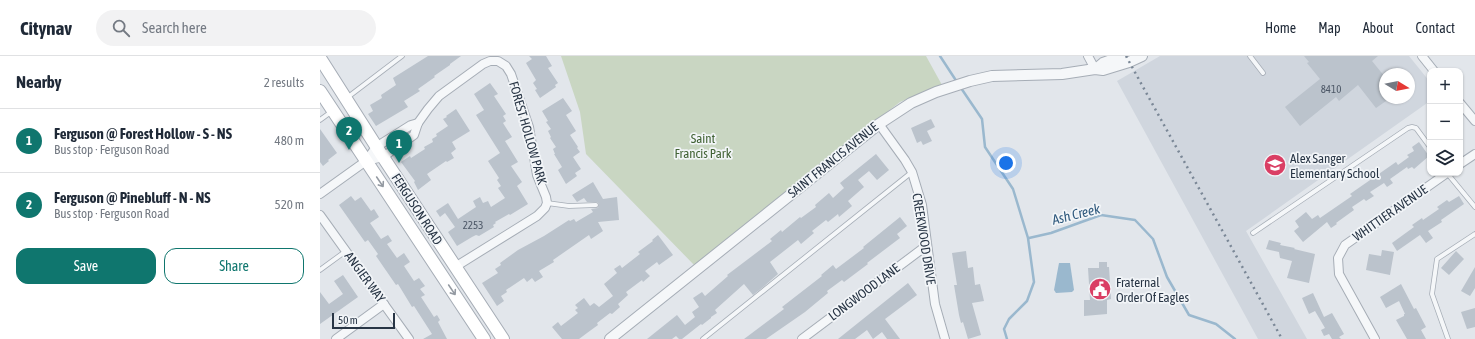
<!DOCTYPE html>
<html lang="en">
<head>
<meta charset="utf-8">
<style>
  :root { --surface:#fff; --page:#f2f2f3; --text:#1f2937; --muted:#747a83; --line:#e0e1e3; --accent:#0f766e }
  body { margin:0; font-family:"Asap Condensed",sans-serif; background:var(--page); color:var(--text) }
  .controls { position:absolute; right:12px; top:12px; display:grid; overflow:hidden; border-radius:8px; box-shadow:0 1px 3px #0004 }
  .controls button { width:36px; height:36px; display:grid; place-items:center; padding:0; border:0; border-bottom:1px solid var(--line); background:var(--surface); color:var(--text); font:20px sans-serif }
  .compass { position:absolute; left:1059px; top:12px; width:36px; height:36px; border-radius:50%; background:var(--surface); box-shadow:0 1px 3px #0004; rotate:100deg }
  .scale { position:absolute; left:12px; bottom:10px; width:63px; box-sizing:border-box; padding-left:4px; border:2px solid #283545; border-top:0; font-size:11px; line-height:14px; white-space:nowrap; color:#283545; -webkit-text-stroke:3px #f2f5f8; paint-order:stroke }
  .you { position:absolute; left:686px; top:107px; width:14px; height:14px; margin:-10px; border:3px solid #fff; border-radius:50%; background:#1a73e8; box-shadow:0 0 0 6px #1a73e833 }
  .badge { display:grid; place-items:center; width:26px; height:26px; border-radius:50%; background:var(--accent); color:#fff; font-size:13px; font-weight:700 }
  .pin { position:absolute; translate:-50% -33px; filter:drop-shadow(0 1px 2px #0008) }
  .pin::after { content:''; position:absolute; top:21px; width:14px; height:12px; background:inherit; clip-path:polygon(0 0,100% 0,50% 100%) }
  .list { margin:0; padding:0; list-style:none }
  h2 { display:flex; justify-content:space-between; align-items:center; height:52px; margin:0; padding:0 16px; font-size:17px }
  h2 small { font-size:13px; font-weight:400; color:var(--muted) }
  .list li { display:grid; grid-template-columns:26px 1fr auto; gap:12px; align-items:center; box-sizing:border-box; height:64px; padding:0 16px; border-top:1px solid var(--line) }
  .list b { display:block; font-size:15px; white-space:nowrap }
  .list p { margin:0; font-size:13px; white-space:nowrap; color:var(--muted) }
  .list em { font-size:13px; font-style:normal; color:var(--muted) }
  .actions { display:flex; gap:8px; padding:12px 16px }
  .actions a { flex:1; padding:9px 0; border:1px solid var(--accent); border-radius:12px; text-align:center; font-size:14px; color:var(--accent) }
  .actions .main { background:var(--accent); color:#fff }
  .icon { flex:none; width:22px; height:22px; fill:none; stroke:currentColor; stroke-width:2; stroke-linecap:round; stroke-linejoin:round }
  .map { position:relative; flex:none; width:1155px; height:283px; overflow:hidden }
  header { display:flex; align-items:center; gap:24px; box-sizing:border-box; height:56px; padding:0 20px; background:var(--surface); border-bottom:1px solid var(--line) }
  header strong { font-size:19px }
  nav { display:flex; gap:22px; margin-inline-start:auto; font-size:14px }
  .search { width:280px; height:36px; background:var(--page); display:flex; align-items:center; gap:10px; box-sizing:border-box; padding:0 14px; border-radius:22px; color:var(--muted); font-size:15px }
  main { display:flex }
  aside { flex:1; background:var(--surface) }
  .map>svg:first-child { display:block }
</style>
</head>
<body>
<header>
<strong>Citynav</strong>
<div class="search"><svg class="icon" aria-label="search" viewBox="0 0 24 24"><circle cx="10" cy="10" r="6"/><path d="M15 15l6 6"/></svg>Search here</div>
<nav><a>Home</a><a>Map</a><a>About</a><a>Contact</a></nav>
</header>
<main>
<aside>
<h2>Nearby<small>2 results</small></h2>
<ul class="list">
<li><span class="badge">1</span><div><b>Ferguson @ Forest Hollow - S - NS</b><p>Bus stop · Ferguson Road</p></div><em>480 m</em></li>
<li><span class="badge">2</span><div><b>Ferguson @ Pinebluff - N - NS</b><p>Bus stop · Ferguson Road</p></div><em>520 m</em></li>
</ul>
<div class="actions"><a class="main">Save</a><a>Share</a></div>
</aside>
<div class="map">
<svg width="1155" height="283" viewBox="0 0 1155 283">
  <rect width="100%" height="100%" fill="#e2e6eb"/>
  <path fill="#d0d6de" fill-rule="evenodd" d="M840,0H1089L1110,26V45L926,175L987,283H938L797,25ZM1065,18H1089V42H1065Z"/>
  <polygon fill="#c9d6c2" points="241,0 606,0 622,29 580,46 528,86 376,211 266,98 260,56"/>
  <polygon fill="#9ab8ce" points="739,207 750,207 754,234 752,236 736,237 734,234"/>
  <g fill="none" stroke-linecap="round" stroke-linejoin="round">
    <g stroke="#9ab8ce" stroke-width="2.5">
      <polyline points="620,0 637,26"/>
      <polyline points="641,32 662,63 665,91 693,133 708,182 714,226 707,245 689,263 684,273 687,283"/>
      <polyline points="709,182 731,177 781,159 815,164 833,183 847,221 869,259 896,268 915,283"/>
    </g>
  </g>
  <g fill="#bbc3cc">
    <polygon points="108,0 141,0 130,8 130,9 114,20 115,21 98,33 100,35 84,45 88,51 56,70 48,58 53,55 50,49 62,42 61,39 76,29 73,22"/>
    <polygon points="209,0 226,0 232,10 228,12 238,27 235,29 236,31 220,42 215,34 217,33 213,27 216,24 206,7 212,3"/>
    <polygon points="984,0 1058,0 1052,5 1065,21 1065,36 1061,39 1066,45 1056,52 1038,29 1019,45 1016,41 980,70 965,51 1000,23 987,7 989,6"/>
    <polygon points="170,27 178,38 174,40 186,58 183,60 186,65 183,67 192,81 185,85 198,106 191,110 202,126 197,130 208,148 190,159 189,158 175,166 176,167 173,169 174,171 159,180 156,179 152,181 137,190 128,176 135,171 125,157 120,161 116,155 128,147 138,163 156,151 153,145 160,141 163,147 168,145 171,151 185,142 178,132 181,130 177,124 179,122 168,105 180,97 156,59 164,54 154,38"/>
    <polygon points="243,42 252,55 246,59 256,75 250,79 258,91 257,92 260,96 253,101 261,113 255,117 257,120 246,128 238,114 242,111 234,98 235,98 233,93 236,91 230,82 231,81 228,75 231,73 226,66 228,65 222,55"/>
    <polygon points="136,53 150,75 132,86 136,93 131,97 134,102 127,106 126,105 107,118 111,124 98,134 94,126 95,125 81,106 90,100 91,102 105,93 104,91 113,86 112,83 117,80 116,78 128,70 123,63 127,61 126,60"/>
    <polygon points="611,63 615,71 607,75 612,85 603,89 601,85 597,87 591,72"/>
    <polygon points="0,73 17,97 8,104 9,105 3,110 0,106"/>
    <polygon points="1099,86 1109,100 1094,113 1092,111 1088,113 1087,111 1070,123 1073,127 1067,131 1064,127 1050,136 1054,140 1046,145 1044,143 1032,151 1034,154 1016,167 1017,168 1011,172 1007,166 983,186 974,175 979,171 975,165 986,156 992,163 998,159 1000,162 1032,140 1030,138 1076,106 1078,109 1089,101 1087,99 1094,95 1092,91"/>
    <polygon points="556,98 569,114 557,124 549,115 538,124 544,131 528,145 532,150 519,161 518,158 508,166 506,164 492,175 494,177 481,188 478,184 450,206 458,218 442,232 433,239 424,228 395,254 397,257 391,261 391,262 382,269 381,268 362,283 359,283 356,280 352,283 327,283 357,259 365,269 375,261 372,256 379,251 373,242 382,236 385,240 408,220 407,219 452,185 450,183 461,174 462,176 480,161 481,162 496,151 495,149 509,137 513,142 524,132 520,127"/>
    <polygon points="273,126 283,143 297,141 299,164 278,166 283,175 271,183 269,179 233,204 234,206 219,215 223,221 215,226 212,222 207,226 204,222 186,234 187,236 181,240 184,245 177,250 162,227 178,217 175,213 181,209 180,207 198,194 224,180 249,164 250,165 254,163 256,166 273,156 271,153 278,152 279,148 277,146 267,146 264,142 257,146 252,139"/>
    <polygon points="31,140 35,145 41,141 51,155 54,153 59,161 50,167 61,183 68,179 72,185 67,188 77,202 84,197 90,206 84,210 94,225 99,222 105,230 100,233 105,239 101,241 114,261 117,259 120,264 118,266 127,283 103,283 112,278 94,250 92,251 78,228 76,229 56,200 58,198 48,184 45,186 19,149"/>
    <polygon points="1139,140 1144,148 1121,164 1122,166 1108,175 1113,182 1106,187 1100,179 1077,195 1072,187 1094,171 1092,169 1102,162 1103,164 1119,153 1117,151 1127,144 1129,146"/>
    <polygon points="580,161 587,170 577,178 580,182 547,207 548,208 524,226 522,224 507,235 508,237 485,256 446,283 424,283 464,253 462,251 502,220 501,219 513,209 516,213 544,192 543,191"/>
    <polygon points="338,179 353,199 339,209 337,206 325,215 330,220 323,226 322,224 306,236 308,239 298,248 300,251 292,258 290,257 277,267 278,269 267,277 259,283 242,283 232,271 238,266 241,270 258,257 255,254 258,252 255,249 264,242 270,250 274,247 279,251 293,240 284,228 297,217 294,213 300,209 302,212 320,198 318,196 333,185 332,184"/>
    <polygon points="949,184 961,187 960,189 975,192 974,193 995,198 989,227 967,222 972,205 960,202 959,196 946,193"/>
    <polygon points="1062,194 1074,196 1070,219 1046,214 1049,198 1061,200"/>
    <polygon points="646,195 648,212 653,211 655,229 660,228 664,245 652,247 661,279 648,283 643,266 641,267 639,259 634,229 637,229 632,197"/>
    <polygon points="1136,195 1144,203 1129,219 1121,212"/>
    <polygon points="779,206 787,206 787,211 789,211 791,243 787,244 787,258 764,260 764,244 770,244 768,212 779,212"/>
    <polygon points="1155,211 1155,232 1150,240 1141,235"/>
    <polygon points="23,219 38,241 0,268 0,236 9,248 23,238 14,225"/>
    <polygon points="588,227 597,239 565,263 580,283 567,283 562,276 553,283 547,274 535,283 518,283"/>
    <polygon points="1081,228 1094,253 1096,252 1106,271 1101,274 1106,283 1087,283 1076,264 1084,260 1084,258 1085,258 1079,245 1066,252 1060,241"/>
    <polygon points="993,237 1004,261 1012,257 1024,278 1019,281 1021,283 1012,283 1009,278 1004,280 1001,274 1005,272 995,255 989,258 982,242"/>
    <polygon points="1155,252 1155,271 1147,273 1141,256"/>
  </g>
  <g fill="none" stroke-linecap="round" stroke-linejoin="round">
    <g stroke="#a6adb6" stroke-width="5.5">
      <g id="service">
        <polyline points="930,0 943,17"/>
        <polyline points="28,41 82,0"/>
        <polyline points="0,64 11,56"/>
        <polyline points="1127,117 1155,151"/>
        <polyline points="227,147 249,150 276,149"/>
        <polyline points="933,177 1088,72 1092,71 1096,72 1110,91"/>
        <polyline points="0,214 26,195"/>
        <polyline points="383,283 592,116"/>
        <polyline points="1128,283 1112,238 1117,203 1155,178"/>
      </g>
    </g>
    <g stroke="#a6adb6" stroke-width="10">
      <g id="minor">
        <polyline points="768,0 775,13"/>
        <polyline points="1102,0 1114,15"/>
        <polyline points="1140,47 1155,65"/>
        <polyline points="559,68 585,104 592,116 602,149 615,248 625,283"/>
        <polyline points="46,105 63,101 94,79 98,67 108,53 119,40 163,8 170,5 178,5 186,10 191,18 209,71 217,119 226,141 227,147 225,152 217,160 135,211"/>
        <polyline points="1140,108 1155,98"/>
        <polyline points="0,138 46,105 56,91 91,69 98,67"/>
        <polyline points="0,159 89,283"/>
        <polyline points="16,283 64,248"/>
        <polyline points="482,283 606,190"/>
        <polyline points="1055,283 1019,218 1018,202 1025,189 1127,117"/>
      </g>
    </g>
    <g stroke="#a6adb6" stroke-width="12">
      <g id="tertiary">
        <polyline points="777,12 783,7 802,0"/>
        <polyline points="290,283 559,68 591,47 616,36 650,25 672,20 742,18 775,13 783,14 809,6 822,0"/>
      </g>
    </g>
    <g stroke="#a6adb6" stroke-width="14">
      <g id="secondary">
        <polyline points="0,2 63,101 183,283"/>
        <polyline points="0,35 164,283"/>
      </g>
    </g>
    <use href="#service" stroke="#f5f7f9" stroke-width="4"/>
    <use href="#minor" stroke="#f5f7f9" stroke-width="8"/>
    <use href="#tertiary" stroke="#f5f7f9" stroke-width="10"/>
    <use href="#secondary" stroke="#fff" stroke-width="12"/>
    <polyline stroke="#7a8796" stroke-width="2.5" stroke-dasharray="2 4" stroke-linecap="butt" points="806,0 962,283"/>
  </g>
  <defs><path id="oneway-shaft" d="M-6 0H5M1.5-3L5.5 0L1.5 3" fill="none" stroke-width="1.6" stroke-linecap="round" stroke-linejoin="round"/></defs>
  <g stroke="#949aa2">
    <use href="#oneway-shaft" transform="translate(60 126) rotate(56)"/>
    <use href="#oneway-shaft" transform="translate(132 234) rotate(56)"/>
  </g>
  <defs>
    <g id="school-disc" transform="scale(1.15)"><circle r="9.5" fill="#da3e64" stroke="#f2f5f8"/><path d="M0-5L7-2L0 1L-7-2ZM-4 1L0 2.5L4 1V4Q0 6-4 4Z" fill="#fff"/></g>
    <g id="civic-disc" transform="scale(1.15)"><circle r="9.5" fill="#da3e64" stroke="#f2f5f8"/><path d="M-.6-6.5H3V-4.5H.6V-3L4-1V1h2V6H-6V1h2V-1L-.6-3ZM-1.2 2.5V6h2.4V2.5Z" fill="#fff"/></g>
  </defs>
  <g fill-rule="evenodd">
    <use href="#school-disc" x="955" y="109"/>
    <use href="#civic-disc" x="780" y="233"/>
  </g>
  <g text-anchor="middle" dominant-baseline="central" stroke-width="3.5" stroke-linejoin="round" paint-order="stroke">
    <g font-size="11" fill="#4d5867">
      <text x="1011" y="33">8410</text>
      <text x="153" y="169">2253</text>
    </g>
    <g font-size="13" fill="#283545" stroke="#f2f5f8">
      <text transform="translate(208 77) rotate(74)">FOREST HOLLOW PARK</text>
      <text transform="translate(513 104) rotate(-39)">SAINT FRANCIS AVENUE</text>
      <text transform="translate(97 153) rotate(57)">FERGUSON ROAD</text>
      <text transform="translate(1070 157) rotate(-35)">WHITTIER AVENUE</text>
      <text transform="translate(604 183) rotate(81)">CREEKWOOD DRIVE</text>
      <text transform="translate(45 221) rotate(54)">ANGIER WAY</text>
      <text transform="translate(544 236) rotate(-37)">LONGWOOD LANE</text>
    </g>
    <g font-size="13" fill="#416234" stroke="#f2f5f8">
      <text x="383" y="82">Saint<tspan x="383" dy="15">Francis Park</tspan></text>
    </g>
    <g font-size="13" fill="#283545" stroke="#f2f5f8" text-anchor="start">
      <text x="970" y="102">Alex Sanger<tspan x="970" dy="15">Elementary School</tspan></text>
      <text x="796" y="226">Fraternal<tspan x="796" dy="15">Order Of Eagles</tspan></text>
    </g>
    <g font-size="14" font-style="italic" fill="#2f597d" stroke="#f2f5f8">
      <text transform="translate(756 158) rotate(-14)">Ash Creek</text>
    </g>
  </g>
</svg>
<div class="controls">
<button>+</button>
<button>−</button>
<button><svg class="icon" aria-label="layers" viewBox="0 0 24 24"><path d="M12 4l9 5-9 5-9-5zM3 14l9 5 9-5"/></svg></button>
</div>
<svg class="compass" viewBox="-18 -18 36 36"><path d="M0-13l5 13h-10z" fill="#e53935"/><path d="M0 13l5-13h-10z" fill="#747a83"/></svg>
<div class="scale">50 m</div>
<div class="you"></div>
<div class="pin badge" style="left:79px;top:107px">1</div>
<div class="pin badge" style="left:29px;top:94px">2</div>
</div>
</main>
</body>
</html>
